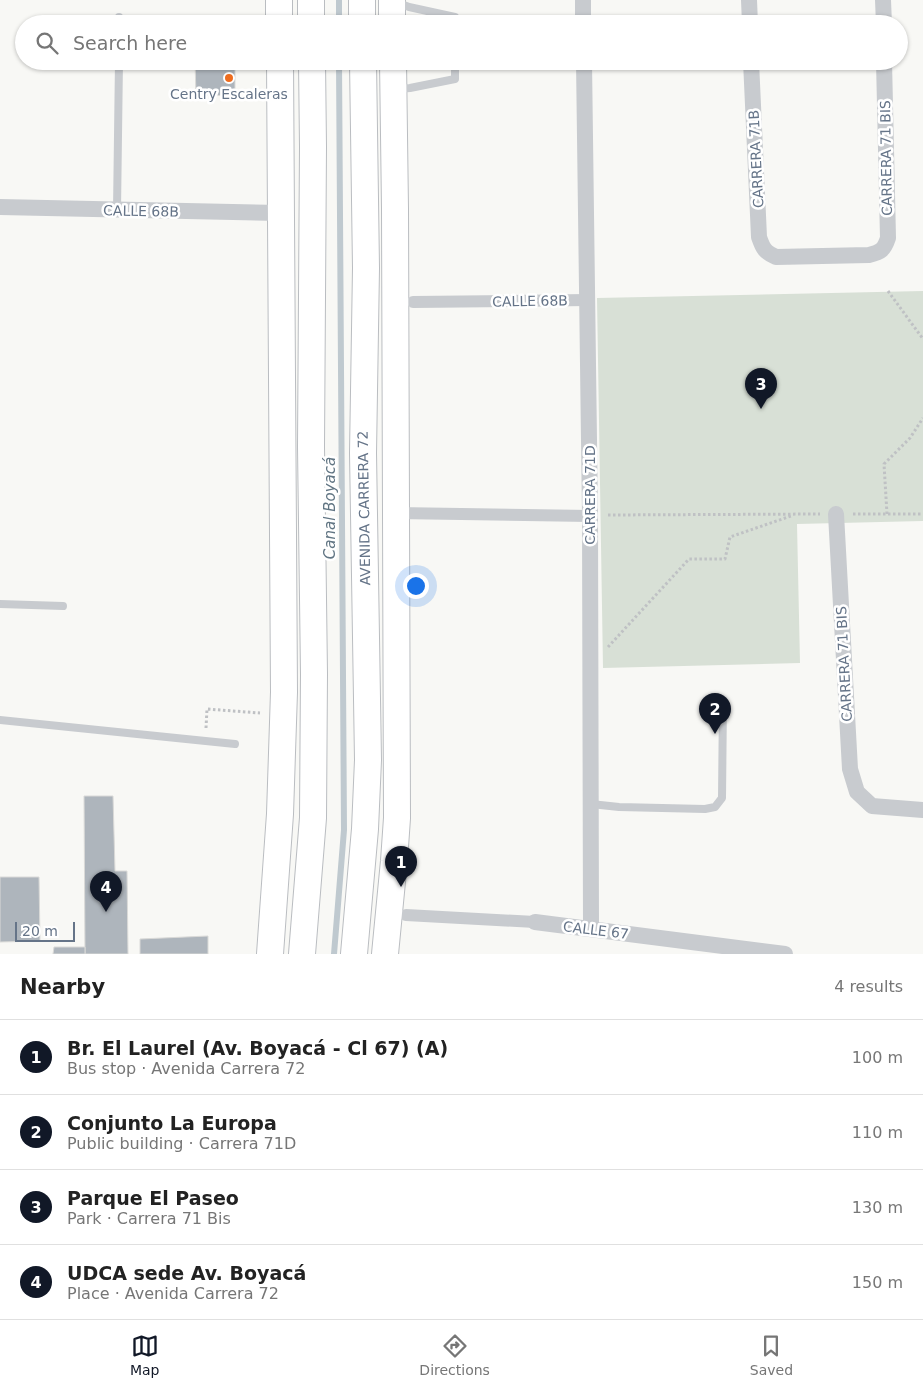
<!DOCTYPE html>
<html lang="en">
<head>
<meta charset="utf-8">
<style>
  :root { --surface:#fff; --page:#f6f6f6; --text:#222; --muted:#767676; --line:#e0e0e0; --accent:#111827 }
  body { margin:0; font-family:"DejaVu Sans",sans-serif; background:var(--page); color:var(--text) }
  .scale { position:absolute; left:15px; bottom:12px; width:60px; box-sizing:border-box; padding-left:5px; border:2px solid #657488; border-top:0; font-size:14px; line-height:18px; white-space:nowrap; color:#657488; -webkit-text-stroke:4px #fff; paint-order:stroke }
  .you { position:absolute; left:415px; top:585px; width:18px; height:18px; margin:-12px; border:4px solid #fff; border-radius:50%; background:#1a73e8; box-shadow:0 0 0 8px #1a73e833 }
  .badge { display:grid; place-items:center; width:32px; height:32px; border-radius:50%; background:var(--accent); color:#fff; font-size:16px; font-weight:700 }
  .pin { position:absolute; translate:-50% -41px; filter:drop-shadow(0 1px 2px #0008) }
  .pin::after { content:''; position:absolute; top:26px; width:18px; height:15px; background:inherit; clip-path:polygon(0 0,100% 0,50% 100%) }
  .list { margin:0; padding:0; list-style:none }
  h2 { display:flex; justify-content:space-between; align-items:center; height:65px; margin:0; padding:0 20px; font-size:21px }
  h2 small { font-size:16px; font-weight:400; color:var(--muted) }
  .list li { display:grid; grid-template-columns:32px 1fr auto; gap:15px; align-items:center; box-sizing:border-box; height:75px; padding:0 20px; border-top:1px solid var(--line) }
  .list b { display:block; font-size:19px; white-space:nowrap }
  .list p { margin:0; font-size:16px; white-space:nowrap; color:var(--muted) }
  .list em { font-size:16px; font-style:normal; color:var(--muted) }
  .icon { flex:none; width:28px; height:28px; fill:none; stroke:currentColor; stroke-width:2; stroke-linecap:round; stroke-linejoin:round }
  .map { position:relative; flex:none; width:923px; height:954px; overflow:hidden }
  .search { position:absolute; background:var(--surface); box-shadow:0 1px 4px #0004; left:15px; right:15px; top:15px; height:55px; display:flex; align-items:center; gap:12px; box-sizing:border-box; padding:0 18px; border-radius:28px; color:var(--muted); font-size:19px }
  .sheet { height:365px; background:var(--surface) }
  nav { display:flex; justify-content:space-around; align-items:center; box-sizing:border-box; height:70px; border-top:1px solid var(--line); background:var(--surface); font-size:14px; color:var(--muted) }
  nav a { display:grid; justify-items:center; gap:2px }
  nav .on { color:var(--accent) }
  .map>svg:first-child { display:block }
</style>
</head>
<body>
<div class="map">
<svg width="923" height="954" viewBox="0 0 923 954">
  <rect width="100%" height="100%" fill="#f8f8f5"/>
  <polygon fill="#d8e0d6" points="923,291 923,521 797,524 800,663 603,668 597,298"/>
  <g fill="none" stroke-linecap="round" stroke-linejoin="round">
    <g stroke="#bfc9cf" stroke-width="6">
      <polyline points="339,0 339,24"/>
      <polyline points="334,954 344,830 339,61"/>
    </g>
  </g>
  <g fill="#aeb5bc" stroke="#dadad8">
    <polygon points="195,61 235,61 235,95 196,96"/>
    <polygon points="436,61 481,61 481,63 436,65"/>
    <polygon points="84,796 113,796 115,871 127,871 128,954 85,954"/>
    <polygon points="0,877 39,877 40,941 0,942"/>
    <polygon points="208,936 208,954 140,954 140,939"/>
    <polygon points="54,947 85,947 85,954 53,954"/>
  </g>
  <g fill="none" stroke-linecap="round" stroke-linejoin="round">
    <g stroke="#babdc1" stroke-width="28">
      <g id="trunk">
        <polyline points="279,0 279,24"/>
        <polyline points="311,0 311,24"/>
        <polyline points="362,0 362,24"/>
        <polyline points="392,0 392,24"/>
        <polyline points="270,954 280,814 284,692 280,61"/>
        <polyline points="302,954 313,818 314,674 311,447 313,147 312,61"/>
        <polyline points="354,954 365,829 368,760 363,453 366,268 363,61"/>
        <polyline points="385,954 394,861 397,818 395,209 393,61"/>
      </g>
    </g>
    <g stroke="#bfc1c4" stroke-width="3" stroke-dasharray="2.5 2.5" stroke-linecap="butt">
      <polyline points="888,291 923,339"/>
      <polyline points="853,514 923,514"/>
      <polyline points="887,514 884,464 910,438 923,418"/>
      <polyline points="608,515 820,514"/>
      <polyline points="608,647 689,559 725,559 730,537 791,516"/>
      <polyline points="206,728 207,709 260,713"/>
    </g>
    <g stroke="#c8cbcf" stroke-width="8">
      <polyline points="396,2 409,7 455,17 455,24"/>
      <polyline points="119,24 119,17"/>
      <polyline points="398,89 410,88 455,79 455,65"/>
      <polyline points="117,210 119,61"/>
      <polyline points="0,604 63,606"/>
      <polyline points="0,720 235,744"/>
      <polyline points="591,804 619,807 705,809 715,807 722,798 723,701"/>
    </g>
    <g stroke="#c8cbcf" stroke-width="12">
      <polyline points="413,302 588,300"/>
      <polyline points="396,513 590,516"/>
      <polyline points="406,915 535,922"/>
    </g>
    <g stroke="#c8cbcf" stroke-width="16">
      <polyline points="583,0 583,24"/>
      <polyline points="749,0 750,24"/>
      <polyline points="883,0 884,24"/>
      <polyline points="584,61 590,516 591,929"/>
      <path d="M751,61L759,237C763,249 765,252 776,257L869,255C881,252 884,250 888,238L884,61"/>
      <polyline points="0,207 281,213"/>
      <polyline points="836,514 850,769 857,792 872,806 923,810"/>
      <polyline points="535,922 785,954"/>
    </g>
    <use href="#trunk" stroke="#fff" stroke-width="26"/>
  </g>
  <circle fill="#ee6d1f" stroke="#fff" stroke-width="2" cx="229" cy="78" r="5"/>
  <g text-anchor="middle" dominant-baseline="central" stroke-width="5" stroke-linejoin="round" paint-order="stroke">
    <g font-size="14" fill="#657488" stroke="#fff">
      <text x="229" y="94">Centry Escaleras</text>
    </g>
    <g font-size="14" fill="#657488" stroke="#fff">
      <text transform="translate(886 158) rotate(-91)">CARRERA 71 BIS</text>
      <text transform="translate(756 159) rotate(-93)">CARRERA 71B</text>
      <text transform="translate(141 211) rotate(1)">CALLE 68B</text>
      <text transform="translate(530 301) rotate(-1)">CALLE 68B</text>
      <text transform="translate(590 495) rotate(-90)">CARRERA 71D</text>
      <text transform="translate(364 508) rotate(-91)">AVENIDA CARRERA 72</text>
      <text transform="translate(844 664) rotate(-93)">CARRERA 71 BIS</text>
      <text transform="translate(596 930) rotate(7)">CALLE 67</text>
    </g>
    <g font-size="15" font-style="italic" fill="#617583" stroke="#fff">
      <text transform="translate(330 508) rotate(-90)">Canal Boyacá</text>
    </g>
  </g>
</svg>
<div class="scale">20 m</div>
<div class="you"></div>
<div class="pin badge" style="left:401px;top:887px">1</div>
<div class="pin badge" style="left:715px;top:734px">2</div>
<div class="pin badge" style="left:761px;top:409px">3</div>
<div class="pin badge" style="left:106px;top:912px">4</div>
<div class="search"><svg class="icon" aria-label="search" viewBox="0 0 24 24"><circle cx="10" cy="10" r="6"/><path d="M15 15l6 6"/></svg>Search here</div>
</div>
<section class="sheet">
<h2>Nearby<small>4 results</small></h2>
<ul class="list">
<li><span class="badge">1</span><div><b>Br. El Laurel (Av. Boyacá - Cl 67) (A)</b><p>Bus stop · Avenida Carrera 72</p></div><em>100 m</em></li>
<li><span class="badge">2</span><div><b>Conjunto La Europa</b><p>Public building · Carrera 71D</p></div><em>110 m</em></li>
<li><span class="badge">3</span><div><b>Parque El Paseo</b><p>Park · Carrera 71 Bis</p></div><em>130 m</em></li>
<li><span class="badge">4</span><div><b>UDCA sede Av. Boyacá</b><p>Place · Avenida Carrera 72</p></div><em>150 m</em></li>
</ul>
</section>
<nav>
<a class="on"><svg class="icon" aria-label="map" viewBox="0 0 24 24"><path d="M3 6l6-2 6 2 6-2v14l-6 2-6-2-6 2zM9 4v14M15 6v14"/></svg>Map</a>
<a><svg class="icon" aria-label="directions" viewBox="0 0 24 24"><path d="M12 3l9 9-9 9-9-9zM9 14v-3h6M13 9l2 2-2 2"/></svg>Directions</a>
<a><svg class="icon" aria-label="saved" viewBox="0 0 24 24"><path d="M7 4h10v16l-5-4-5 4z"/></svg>Saved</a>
</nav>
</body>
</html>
